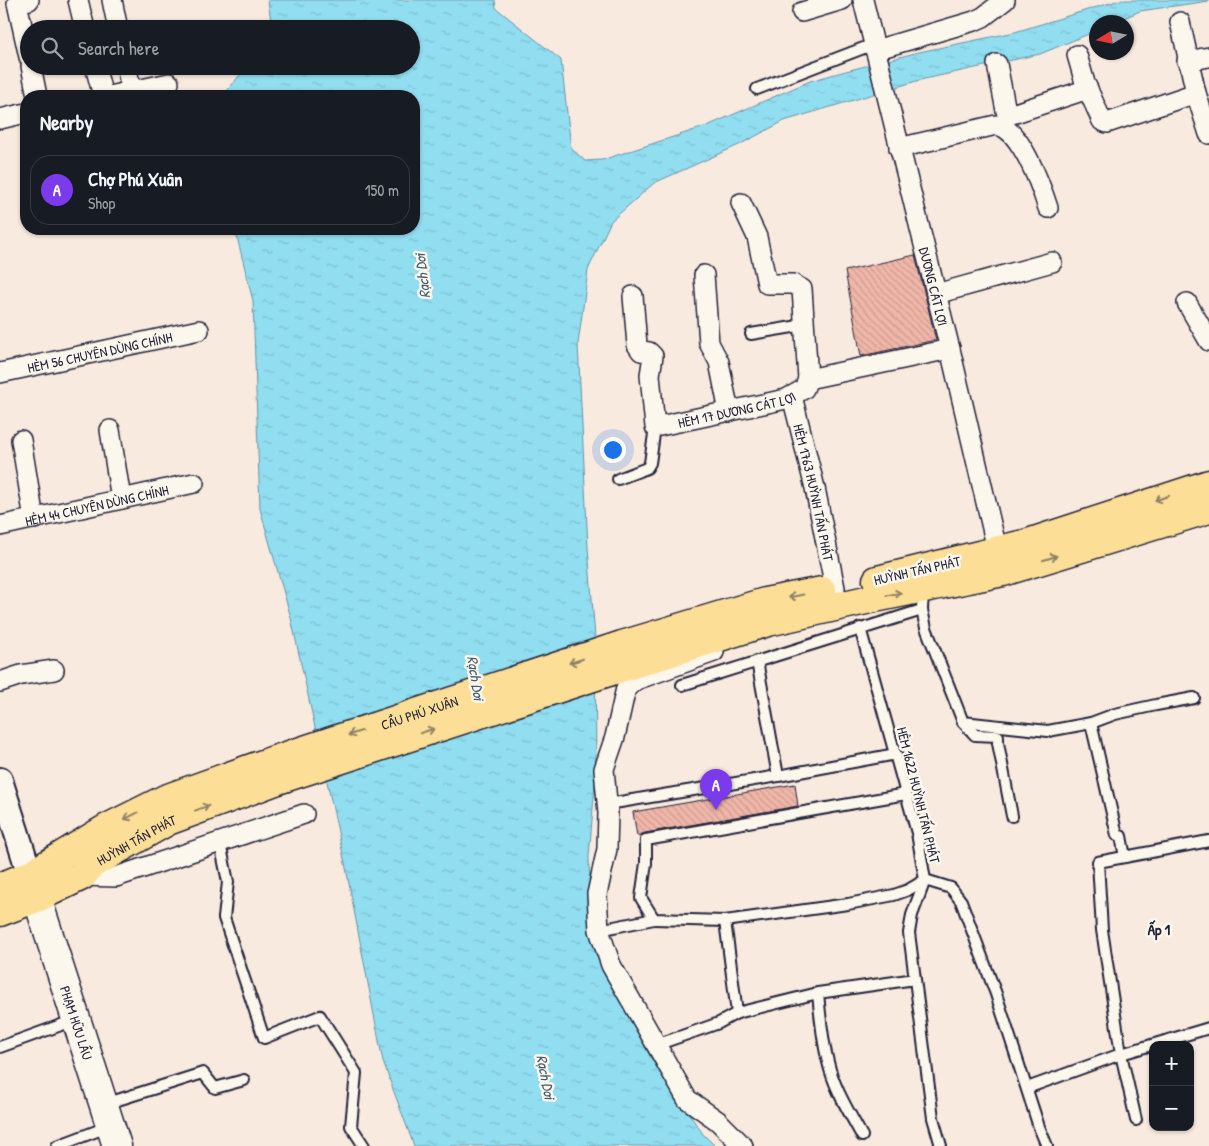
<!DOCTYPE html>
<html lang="en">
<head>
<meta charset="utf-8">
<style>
  :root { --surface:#171b24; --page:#242831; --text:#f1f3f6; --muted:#9ea1a6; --line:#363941; --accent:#7c3aed }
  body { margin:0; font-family:"Patrick Hand",sans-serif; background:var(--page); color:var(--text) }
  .controls { position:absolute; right:15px; bottom:15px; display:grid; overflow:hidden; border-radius:10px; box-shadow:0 1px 4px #0004 }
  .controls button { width:45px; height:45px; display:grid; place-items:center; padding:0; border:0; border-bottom:1px solid var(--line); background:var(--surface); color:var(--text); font:25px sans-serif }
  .compass { position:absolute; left:1089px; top:15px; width:45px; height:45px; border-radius:50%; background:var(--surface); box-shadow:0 1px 4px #0004; rotate:260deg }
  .you { position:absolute; left:612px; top:449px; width:18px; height:18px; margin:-12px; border:4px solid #fff; border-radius:50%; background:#1a73e8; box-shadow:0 0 0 8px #1a73e833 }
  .badge { display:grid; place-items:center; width:32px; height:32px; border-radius:50%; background:var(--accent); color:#fff; font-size:16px; font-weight:700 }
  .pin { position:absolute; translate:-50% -41px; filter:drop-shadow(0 1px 2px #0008) }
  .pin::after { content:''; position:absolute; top:26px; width:18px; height:15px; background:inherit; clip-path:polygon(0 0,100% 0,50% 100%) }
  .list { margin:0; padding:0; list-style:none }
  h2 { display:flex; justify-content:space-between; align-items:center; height:65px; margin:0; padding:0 20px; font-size:21px }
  h2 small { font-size:16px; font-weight:400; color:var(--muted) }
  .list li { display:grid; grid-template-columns:32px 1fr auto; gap:15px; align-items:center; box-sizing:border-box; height:70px; margin:0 10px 10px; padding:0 10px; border:1px solid var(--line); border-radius:20px }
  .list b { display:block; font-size:19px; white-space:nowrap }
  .list p { margin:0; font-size:16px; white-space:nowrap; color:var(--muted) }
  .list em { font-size:16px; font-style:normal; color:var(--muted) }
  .icon { flex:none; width:28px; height:28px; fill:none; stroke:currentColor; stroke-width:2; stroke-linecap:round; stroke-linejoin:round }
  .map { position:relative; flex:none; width:1209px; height:1146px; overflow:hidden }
  .search { position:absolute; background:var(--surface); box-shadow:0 1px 4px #0004; left:20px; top:20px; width:400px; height:55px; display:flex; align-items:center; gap:12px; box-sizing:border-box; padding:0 18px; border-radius:28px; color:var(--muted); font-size:19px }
  .panel { position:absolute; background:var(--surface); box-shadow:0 1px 4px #0004; left:20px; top:90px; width:400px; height:145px; border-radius:20px }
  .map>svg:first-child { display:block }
</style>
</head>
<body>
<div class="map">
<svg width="1209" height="1146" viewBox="0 0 1209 1146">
  <defs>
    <pattern id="water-ripples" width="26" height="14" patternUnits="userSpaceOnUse" patternTransform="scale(1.25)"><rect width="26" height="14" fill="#91def0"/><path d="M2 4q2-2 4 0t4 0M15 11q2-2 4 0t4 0" fill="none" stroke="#7dbecf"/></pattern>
    <pattern id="building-back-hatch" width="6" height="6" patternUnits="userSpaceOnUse" patternTransform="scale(1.25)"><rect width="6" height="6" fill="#f0b6a9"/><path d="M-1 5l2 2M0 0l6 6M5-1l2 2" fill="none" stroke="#ce9c92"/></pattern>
  </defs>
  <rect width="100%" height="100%" fill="#f9eadf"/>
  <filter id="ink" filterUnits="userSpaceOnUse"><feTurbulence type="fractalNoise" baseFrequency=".02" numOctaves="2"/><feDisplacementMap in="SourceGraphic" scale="10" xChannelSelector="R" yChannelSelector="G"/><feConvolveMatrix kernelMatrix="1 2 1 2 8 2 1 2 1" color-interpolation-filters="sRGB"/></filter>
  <g filter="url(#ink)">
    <polygon fill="url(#water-ripples)" stroke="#6593a8" points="268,0 495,0 496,8 561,60 571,148 585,161 602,160 707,126 810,81 842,72 919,52 1015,32 1120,0 1209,0 1209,1 1140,11 1115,22 1096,22 1096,31 1040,54 920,80 784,121 739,145 654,183 611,221 588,270 578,344 588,547 595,638 596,771 589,857 591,922 612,983 653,1062 703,1134 715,1146 414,1146 383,1062 346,868 291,618 260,509 253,301 235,229 414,229 414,96 223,96 247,66 411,66 411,29 272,29"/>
    <g fill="url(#building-back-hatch)" stroke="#22223b">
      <polygon points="915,255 936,340 861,356 845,271"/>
      <polygon points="795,784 798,806 645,833 637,836 633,812"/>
    </g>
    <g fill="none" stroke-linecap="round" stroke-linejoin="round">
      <g stroke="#22223b" stroke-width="14">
        <g id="service">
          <polyline points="757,89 874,44"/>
          <polyline points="751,334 805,325"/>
          <polyline points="618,479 647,468 650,463 655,427"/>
          <polyline points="923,590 922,610 926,628 963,722 975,735 998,736 998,743 1012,816"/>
          <polyline points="860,628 917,833 925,880 912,915 909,933 933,1118 941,1146"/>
          <polyline points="757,661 778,776"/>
          <polyline points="682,685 922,610"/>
          <polyline points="963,722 1048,731 1091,723 1115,714 1156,705 1194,698"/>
          <polyline points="1091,723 1117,835 1121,836 1125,857"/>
          <polyline points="906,794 646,840 646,863 641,898 654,919 725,921 848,904 894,895 908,890 925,880 951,888 961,901 996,994 1039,1127 1047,1146"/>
          <polyline points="608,804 778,776 896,754"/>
          <polyline points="220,843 228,882 224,918 264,1038 320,1016 356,1073 351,1126 364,1146"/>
          <polyline points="725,921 737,1013 818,993 915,979"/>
          <polyline points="599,930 654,919"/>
          <path d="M818,993C820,1016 822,1039 828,1062C834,1088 849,1112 862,1136"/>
          <polyline points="656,1045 719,1023 737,1013"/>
          <polyline points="0,1047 75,1020"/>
          <polyline points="1027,1088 1121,1054 1209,1028"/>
          <polyline points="105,1104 203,1073 215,1088 244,1080"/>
          <polyline points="1136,1120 1121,1054 1102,930 1098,862 1209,841"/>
          <polyline points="57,1146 110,1126"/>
        </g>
      </g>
      <g stroke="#22223b" stroke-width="22">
        <g id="minor">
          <polyline points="78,0 85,29"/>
          <polyline points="112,0 118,29"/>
          <path id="s1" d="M863,0L950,349L1000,562"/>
          <polyline points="802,12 842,0"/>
          <polyline points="1180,22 1196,93 1209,134"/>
          <polyline points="875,50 974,21 983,17 1005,0"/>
          <polyline points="1077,55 1085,83 1102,121 1107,123 1196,93"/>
          <polyline points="29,57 17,3 29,0"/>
          <polyline points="1187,61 1209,57"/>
          <polyline points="997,64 1006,111 1009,115 1088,89"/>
          <polyline points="31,66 37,96"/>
          <polyline points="95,66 103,96"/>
          <polyline points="126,66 132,92"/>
          <polyline points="109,96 169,83"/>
          <polyline points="0,119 26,113"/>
          <path d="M899,148L996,125C1020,127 1041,186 1048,208"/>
          <polyline points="741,203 757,237 767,284 793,284 802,289 808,379"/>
          <polyline points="704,275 709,343 719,362 729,412"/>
          <polyline points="936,294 1052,262"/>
          <path id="s2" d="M633,296L637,345L641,351L649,352L653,356L650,375L655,427L786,399L804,389L808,379L950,349"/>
          <polyline points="1187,303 1209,341"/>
          <path id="s3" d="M0,373L199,330"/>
          <path id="s4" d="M792,396L815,488L835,588"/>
          <polyline points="110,430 121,499"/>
          <polyline points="21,440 34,519"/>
          <path id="s5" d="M0,526L194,483"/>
          <polyline points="714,652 636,680 626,688 615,737 604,769 608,813 607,849 597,894 599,930 611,965 687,1099 718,1121 743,1146"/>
          <polyline points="0,682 21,675 54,670"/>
          <polyline points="82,876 116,877 304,814"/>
        </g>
      </g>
      <g stroke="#22223b" stroke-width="28">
        <polyline id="tertiary" points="0,780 30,875"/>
      </g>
      <g stroke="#22223b" stroke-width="31">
        <g id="secondary">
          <path id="s6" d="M30,876L117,1146"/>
        </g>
      </g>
      <g stroke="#22223b" stroke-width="31">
        <g id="primary">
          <polyline points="877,580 1028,543 1209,484"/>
          <path id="s7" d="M0,887L30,875L107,828L165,799L274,760L622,645L765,602L822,591"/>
          <path id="s8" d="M0,912L37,898L82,876L92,864L168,821L281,779L627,666L768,622L875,598L1003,572L1209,509"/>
        </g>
      </g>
      <use href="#service" stroke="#fbf7ec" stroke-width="10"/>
      <use href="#minor" stroke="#fbf7ec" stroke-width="19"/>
      <use href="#tertiary" stroke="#fbf7ec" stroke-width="24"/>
      <use href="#secondary" stroke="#fbf7ec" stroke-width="28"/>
      <use href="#primary" stroke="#fcde96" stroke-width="28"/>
    </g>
    <defs><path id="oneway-shaft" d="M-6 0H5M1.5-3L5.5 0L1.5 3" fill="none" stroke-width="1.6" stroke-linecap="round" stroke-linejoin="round" transform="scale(1.25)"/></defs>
    <g stroke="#8f8068">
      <use href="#oneway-shaft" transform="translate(1162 498) rotate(162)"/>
      <use href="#oneway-shaft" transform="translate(1050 558) rotate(-17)"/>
      <use href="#oneway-shaft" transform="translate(894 594) rotate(-10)"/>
      <use href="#oneway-shaft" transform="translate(796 596) rotate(169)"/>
      <use href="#oneway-shaft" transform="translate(576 661) rotate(162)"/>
      <use href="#oneway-shaft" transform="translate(427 731) rotate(-18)"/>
      <use href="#oneway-shaft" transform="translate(355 733) rotate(162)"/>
      <use href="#oneway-shaft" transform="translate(202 808) rotate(-20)"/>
      <use href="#oneway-shaft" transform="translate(131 816) rotate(153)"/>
    </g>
  </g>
  <g text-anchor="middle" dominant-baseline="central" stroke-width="5" stroke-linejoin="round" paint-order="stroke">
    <g font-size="14" fill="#22223b" stroke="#fbf7ec">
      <text stroke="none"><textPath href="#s1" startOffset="295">DƯƠNG CÁT LỢI</textPath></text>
      <text stroke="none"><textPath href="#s3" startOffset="102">HẺM 56 CHUYÊN DÙNG CHÍNH</textPath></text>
      <text stroke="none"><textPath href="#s2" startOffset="225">HẺM 17 DƯƠNG CÁT LỢI</textPath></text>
      <text stroke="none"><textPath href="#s4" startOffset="99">HẺM 1763 HUỲNH TẤN PHÁT</textPath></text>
      <text stroke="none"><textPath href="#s5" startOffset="99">HẺM 44 CHUYÊN DÙNG CHÍNH</textPath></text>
      <text transform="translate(917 570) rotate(-13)">HUỲNH TẤN PHÁT</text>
      <text stroke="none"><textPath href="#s7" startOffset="456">CẦU PHÚ XUÂN</textPath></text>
      <text transform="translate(919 795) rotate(76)">HẺM 1622 HUỲNH TẤN PHÁT</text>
      <text stroke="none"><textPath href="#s8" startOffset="156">HUỲNH TẤN PHÁT</textPath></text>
      <text stroke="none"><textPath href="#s6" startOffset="154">PHẠM HỮU LẦU</textPath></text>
    </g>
    <g font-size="15" font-style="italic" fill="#435a71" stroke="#fbf7ec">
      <text transform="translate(422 276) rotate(-97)">Rạch Dơi</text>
      <text transform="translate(476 678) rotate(81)">Rạch Dơi</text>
      <text transform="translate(546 1077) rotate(79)">Rạch Dơi</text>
    </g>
    <g font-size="15" font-weight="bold" fill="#22223b" stroke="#fbf7ec">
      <text x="1159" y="929">Ấp 1</text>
    </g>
  </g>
</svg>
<div class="controls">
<button>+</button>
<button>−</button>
</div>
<svg class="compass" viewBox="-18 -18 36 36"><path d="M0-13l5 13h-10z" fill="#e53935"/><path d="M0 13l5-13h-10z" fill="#9ea1a6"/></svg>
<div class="you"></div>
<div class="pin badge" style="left:716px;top:810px">A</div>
<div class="search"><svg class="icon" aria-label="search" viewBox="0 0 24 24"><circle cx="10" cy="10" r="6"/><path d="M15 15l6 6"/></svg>Search here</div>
<section class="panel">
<h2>Nearby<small></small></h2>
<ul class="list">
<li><span class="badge">A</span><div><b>Chợ Phú Xuân</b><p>Shop</p></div><em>150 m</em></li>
</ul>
</section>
</div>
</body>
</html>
